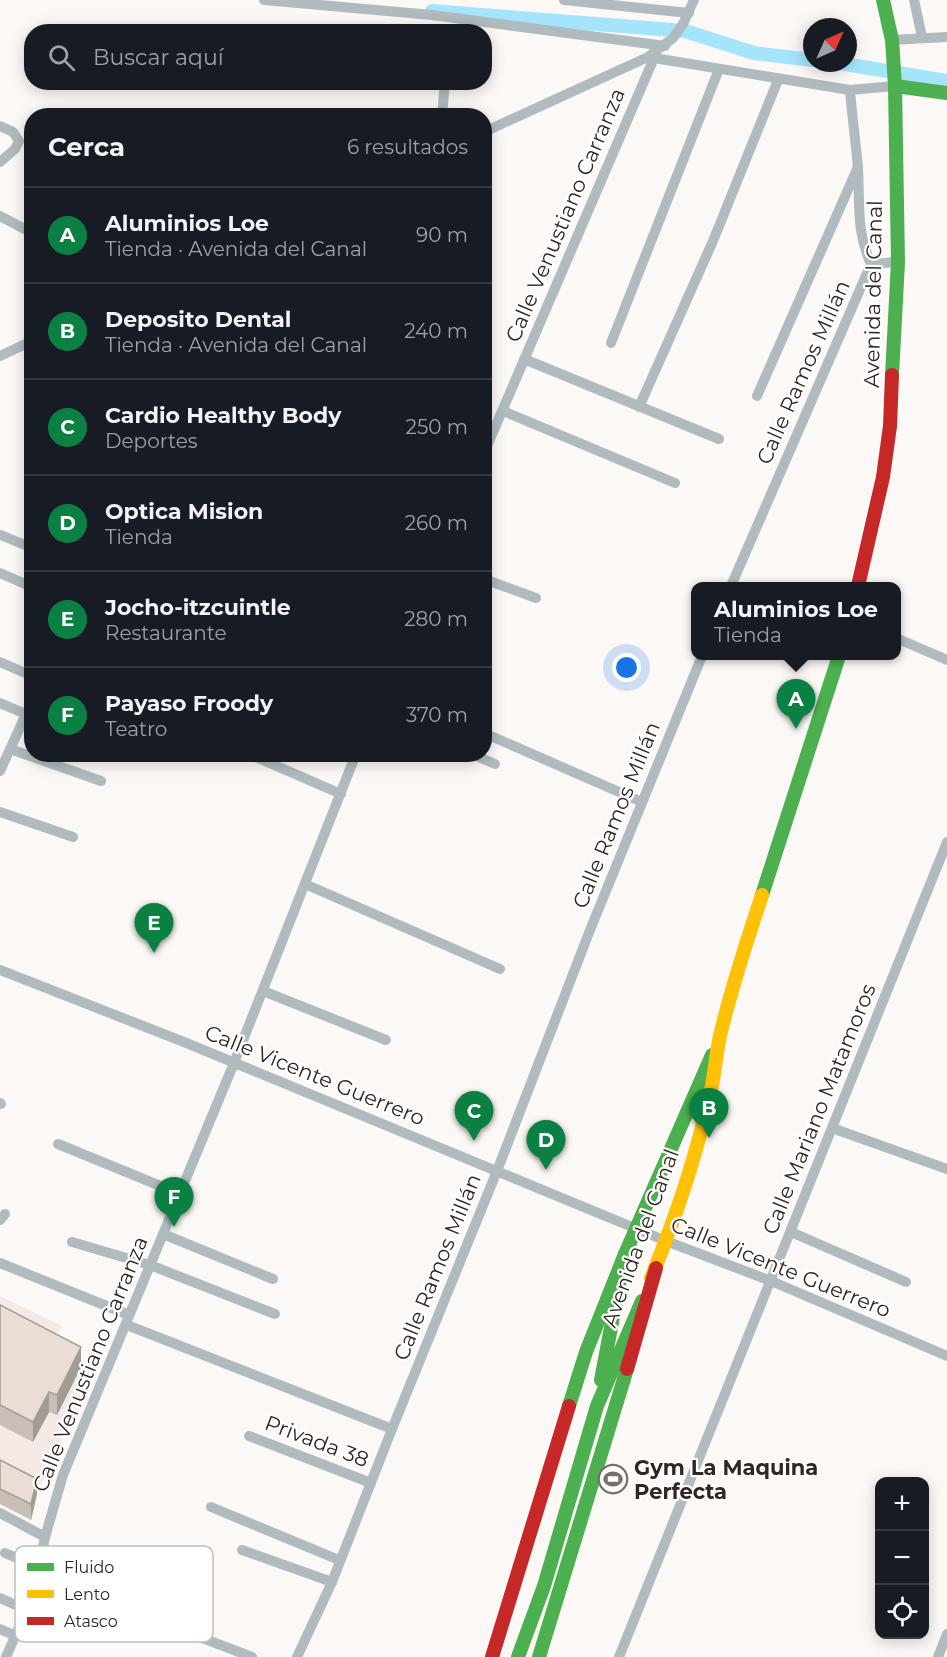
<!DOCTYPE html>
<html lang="es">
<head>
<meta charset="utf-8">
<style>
  :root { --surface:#171b24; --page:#242831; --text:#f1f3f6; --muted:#9ea1a6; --line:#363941; --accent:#0b8043 }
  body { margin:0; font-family:Montserrat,sans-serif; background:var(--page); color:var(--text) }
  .controls { position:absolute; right:18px; bottom:18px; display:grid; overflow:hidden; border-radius:12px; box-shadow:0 3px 15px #0003 }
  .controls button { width:54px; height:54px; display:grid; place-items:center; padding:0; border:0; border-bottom:2px solid var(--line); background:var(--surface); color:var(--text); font:30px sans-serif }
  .compass { position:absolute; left:803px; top:18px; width:54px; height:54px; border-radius:50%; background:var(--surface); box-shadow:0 3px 15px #0003; rotate:45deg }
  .you { position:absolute; left:627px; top:668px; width:21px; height:21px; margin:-15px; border:4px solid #fff; border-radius:50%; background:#1a73e8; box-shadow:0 0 0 9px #1a73e833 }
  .badge { display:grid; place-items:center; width:39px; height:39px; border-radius:50%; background:var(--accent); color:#fff; font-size:20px; font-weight:700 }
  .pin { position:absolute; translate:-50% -50px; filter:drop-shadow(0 2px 3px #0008) }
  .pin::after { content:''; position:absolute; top:32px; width:21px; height:18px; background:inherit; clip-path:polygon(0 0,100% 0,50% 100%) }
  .popup { position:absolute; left:691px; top:582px; width:210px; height:78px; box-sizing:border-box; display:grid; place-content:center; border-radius:12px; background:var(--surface); filter:drop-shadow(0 2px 4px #0005); font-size:20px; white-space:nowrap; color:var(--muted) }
  .popup b { font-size:22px; color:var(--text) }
  .popup::after { content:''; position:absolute; left:50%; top:100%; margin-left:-12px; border:12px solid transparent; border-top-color:var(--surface) }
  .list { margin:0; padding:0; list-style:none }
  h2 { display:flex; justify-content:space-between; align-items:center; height:78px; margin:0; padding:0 24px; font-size:26px }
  h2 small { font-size:20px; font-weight:400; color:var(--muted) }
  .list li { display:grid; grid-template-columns:39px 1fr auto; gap:18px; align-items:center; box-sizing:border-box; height:96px; padding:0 24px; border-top:2px solid var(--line) }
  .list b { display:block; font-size:22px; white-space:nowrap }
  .list p { margin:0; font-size:20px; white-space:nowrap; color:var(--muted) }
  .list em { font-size:20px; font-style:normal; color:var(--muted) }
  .icon { flex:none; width:33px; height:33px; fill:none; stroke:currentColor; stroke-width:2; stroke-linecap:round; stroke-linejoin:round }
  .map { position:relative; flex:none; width:947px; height:1657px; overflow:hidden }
  .search { position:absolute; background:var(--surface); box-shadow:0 3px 15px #0003; left:24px; top:24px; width:468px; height:66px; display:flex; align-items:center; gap:15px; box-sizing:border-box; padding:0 21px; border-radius:24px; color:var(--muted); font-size:22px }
  .panel { position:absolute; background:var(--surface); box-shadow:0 3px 15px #0003; left:24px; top:108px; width:468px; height:654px; border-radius:24px }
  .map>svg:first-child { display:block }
</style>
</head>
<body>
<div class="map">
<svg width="947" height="1657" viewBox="0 0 947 1657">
  <rect width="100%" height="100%" fill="#fbf8f5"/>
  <polygon fill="#f4e9e4" points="0,1296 62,1326 53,1347 96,1368 41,1485 0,1466"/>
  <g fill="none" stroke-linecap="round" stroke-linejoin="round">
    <g stroke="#a4e5fc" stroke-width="14">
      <polyline points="432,11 685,31 754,53 812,60"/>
      <polyline points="839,63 947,81"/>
    </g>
    <g stroke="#afbbbf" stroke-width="10">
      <polyline points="264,0 432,15 665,46"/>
      <polyline points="564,0 689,13"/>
      <polyline points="914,0 922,37"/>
      <polyline points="892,40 947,37"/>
      <polyline points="648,57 850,90 895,86"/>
      <path d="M850,90C852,117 856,143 858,169C860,205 856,231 871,264"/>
      <polyline points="442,116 445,82"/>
      <polyline points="0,126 13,132 19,141 15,149 0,162"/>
      <polyline points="484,132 648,57 673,38 683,24 694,0"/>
      <polyline points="0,216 32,233"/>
      <polyline points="871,264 898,262"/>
      <polyline points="611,343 719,69"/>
      <polyline points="0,356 32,341"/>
      <polyline points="524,359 719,439"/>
      <polyline points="757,396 858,167"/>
      <polyline points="639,407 713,241 778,80"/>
      <polyline points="503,411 675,483"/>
      <polyline points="484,453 654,58"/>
      <polyline points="1,535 32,548"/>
      <polyline points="0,573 32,587"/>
      <polyline points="484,579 536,598"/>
      <polyline points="731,586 871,264"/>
      <polyline points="896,638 947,660"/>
      <polyline points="0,662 32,676"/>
      <polyline points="0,703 26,714"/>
      <polyline points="484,733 642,802"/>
      <polyline points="10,749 101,781"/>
      <polyline points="249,754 341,794"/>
      <polyline points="472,754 495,764"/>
      <polyline points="0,771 32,701"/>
      <polyline points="0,812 73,837"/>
      <polyline points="305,884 500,969"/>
      <polyline points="0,970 184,1042 666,1241 771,1281 947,1356"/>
      <polyline points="263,991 386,1040"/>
      <polyline points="0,1103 1,1104"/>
      <polyline points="832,1128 947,1169"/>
      <polyline points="58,1144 180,1194"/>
      <polyline points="0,1220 5,1214"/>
      <polyline points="791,1232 906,1282"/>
      <polyline points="163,1234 273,1279"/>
      <polyline points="72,1242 150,1265 275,1314"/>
      <polyline points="0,1263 129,1315"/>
      <polyline points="127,1325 392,1429"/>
      <polyline points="249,1436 371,1483"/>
      <polyline points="211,1507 339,1560"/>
      <polyline points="0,1513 45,1537"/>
      <polyline points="242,1550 332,1582"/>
      <polyline points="5,1553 38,1567"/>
      <polyline points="37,1575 252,1657"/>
      <polyline points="0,1598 27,1610"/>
      <polyline points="0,1629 16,1636"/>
      <polyline points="6,1657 33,1595 45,1537 63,1475 234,1063 356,754"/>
      <polyline points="297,1657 332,1582 392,1429 497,1171 590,930 702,656"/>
      <polyline points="619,1657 947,842"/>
      <polyline points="938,1657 947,1634"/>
    </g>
    <g stroke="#4caf50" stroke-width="14">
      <polyline points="883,0 892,40 895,86 898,262 892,375"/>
      <polyline points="895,86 947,93"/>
      <polyline points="762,895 839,656"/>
      <polyline points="601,1380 625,1254 712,1055"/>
      <polyline points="569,1406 586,1352 625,1254"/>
      <polyline points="518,1657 544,1586 597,1406 642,1301"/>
      <polyline points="539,1657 627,1369"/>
    </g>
    <path stroke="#ffc107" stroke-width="14" d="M651,1278C676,1217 697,1154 711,1090C715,1072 716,1054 720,1036C731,988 747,941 762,895"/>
    <g stroke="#c62828" stroke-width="14">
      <polyline points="858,586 883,477 890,426 892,375"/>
      <polyline points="627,1369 656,1268"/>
      <polyline points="492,1657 569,1406"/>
    </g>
  </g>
  <g fill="#c8beb8">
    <polygon points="0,1305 81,1367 57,1415 49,1412 33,1442 0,1425"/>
    <polygon points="0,1460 37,1494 31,1520 0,1504"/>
  </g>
  <g fill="#a39b96">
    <polygon points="81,1347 81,1367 57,1415 57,1395"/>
    <polygon points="49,1392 49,1412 33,1442 33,1422"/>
    <polygon points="37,1479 37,1494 31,1520 31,1504"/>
  </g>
  <g fill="#e9ddd6" stroke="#a39b96" stroke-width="1.5">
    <polygon points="0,1305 81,1347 57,1395 49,1392 33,1422 0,1405"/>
    <polygon points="0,1460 37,1479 31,1504 0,1489"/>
  </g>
  <defs>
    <g id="stadium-ring" transform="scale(1.5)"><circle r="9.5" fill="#fff" stroke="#78706b" stroke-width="1.5"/><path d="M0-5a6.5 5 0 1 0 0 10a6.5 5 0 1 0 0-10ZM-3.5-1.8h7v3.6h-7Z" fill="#78706b"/></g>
  </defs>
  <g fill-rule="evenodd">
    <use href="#stadium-ring" x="613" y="1479"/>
  </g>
  <g text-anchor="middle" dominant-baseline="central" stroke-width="4.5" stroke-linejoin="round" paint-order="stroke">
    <g font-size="21" fill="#312620" stroke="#fff">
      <text transform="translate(565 215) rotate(-67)">Calle Venustiano Carranza</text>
      <text transform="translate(873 294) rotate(-89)">Avenida del Canal</text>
      <text transform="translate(803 372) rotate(-66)">Calle Ramos Millán</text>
      <text transform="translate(616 815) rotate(-68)">Calle Ramos Millán</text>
      <text transform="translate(315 1075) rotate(22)">Calle Vicente Guerrero</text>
      <text transform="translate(819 1109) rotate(-68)">Calle Mariano Matamoros</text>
      <text transform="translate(640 1238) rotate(-70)">Avenida del Canal</text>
      <text transform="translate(437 1267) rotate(-68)">Calle Ramos Millán</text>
      <text transform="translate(781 1267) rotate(22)">Calle Vicente Guerrero</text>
      <text transform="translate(90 1364) rotate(-68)">Calle Venustiano Carranza</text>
      <text transform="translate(317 1441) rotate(21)">Privada 38</text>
    </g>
    <g font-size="21" font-weight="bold" fill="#312620" stroke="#fff" text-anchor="start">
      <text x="634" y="1467">Gym La Maquina<tspan x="634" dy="24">Perfecta</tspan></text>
    </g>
  </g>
  <rect x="15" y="1546" width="198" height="96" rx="9" fill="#fff" stroke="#c1bebc" stroke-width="1.5"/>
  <rect x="27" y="1563" width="27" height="8" fill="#4caf50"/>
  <rect x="27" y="1590" width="27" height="8" fill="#ffc107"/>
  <rect x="27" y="1617" width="27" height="8" fill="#c62828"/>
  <g font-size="16" fill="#312620">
    <text x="64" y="1573">Fluido</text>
    <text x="64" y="1600">Lento</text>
    <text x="64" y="1627">Atasco</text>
  </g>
</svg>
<div class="controls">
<button>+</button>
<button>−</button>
<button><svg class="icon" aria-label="locate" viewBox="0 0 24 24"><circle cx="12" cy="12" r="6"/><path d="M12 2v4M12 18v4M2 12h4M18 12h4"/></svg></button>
</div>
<svg class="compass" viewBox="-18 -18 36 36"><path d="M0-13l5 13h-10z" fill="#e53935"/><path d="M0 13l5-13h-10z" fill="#9ea1a6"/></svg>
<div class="you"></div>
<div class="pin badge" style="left:796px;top:729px">A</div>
<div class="popup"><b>Aluminios Loe</b>Tienda</div>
<div class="pin badge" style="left:709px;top:1138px">B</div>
<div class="pin badge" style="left:474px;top:1141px">C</div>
<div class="pin badge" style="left:546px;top:1170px">D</div>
<div class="pin badge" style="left:154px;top:953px">E</div>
<div class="pin badge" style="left:174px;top:1227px">F</div>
<div class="search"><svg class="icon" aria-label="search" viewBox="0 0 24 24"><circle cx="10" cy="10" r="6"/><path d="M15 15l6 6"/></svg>Buscar aquí</div>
<section class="panel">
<h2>Cerca<small>6 resultados</small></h2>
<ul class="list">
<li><span class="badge">A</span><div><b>Aluminios Loe</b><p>Tienda · Avenida del Canal</p></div><em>90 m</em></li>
<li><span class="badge">B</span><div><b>Deposito Dental</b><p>Tienda · Avenida del Canal</p></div><em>240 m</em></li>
<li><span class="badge">C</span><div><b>Cardio Healthy Body</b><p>Deportes</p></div><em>250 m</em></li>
<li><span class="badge">D</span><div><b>Optica Mision</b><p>Tienda</p></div><em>260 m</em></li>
<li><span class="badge">E</span><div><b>Jocho-itzcuintle</b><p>Restaurante</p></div><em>280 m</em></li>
<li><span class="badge">F</span><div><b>Payaso Froody</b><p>Teatro</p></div><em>370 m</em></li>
</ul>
</section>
</div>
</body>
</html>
